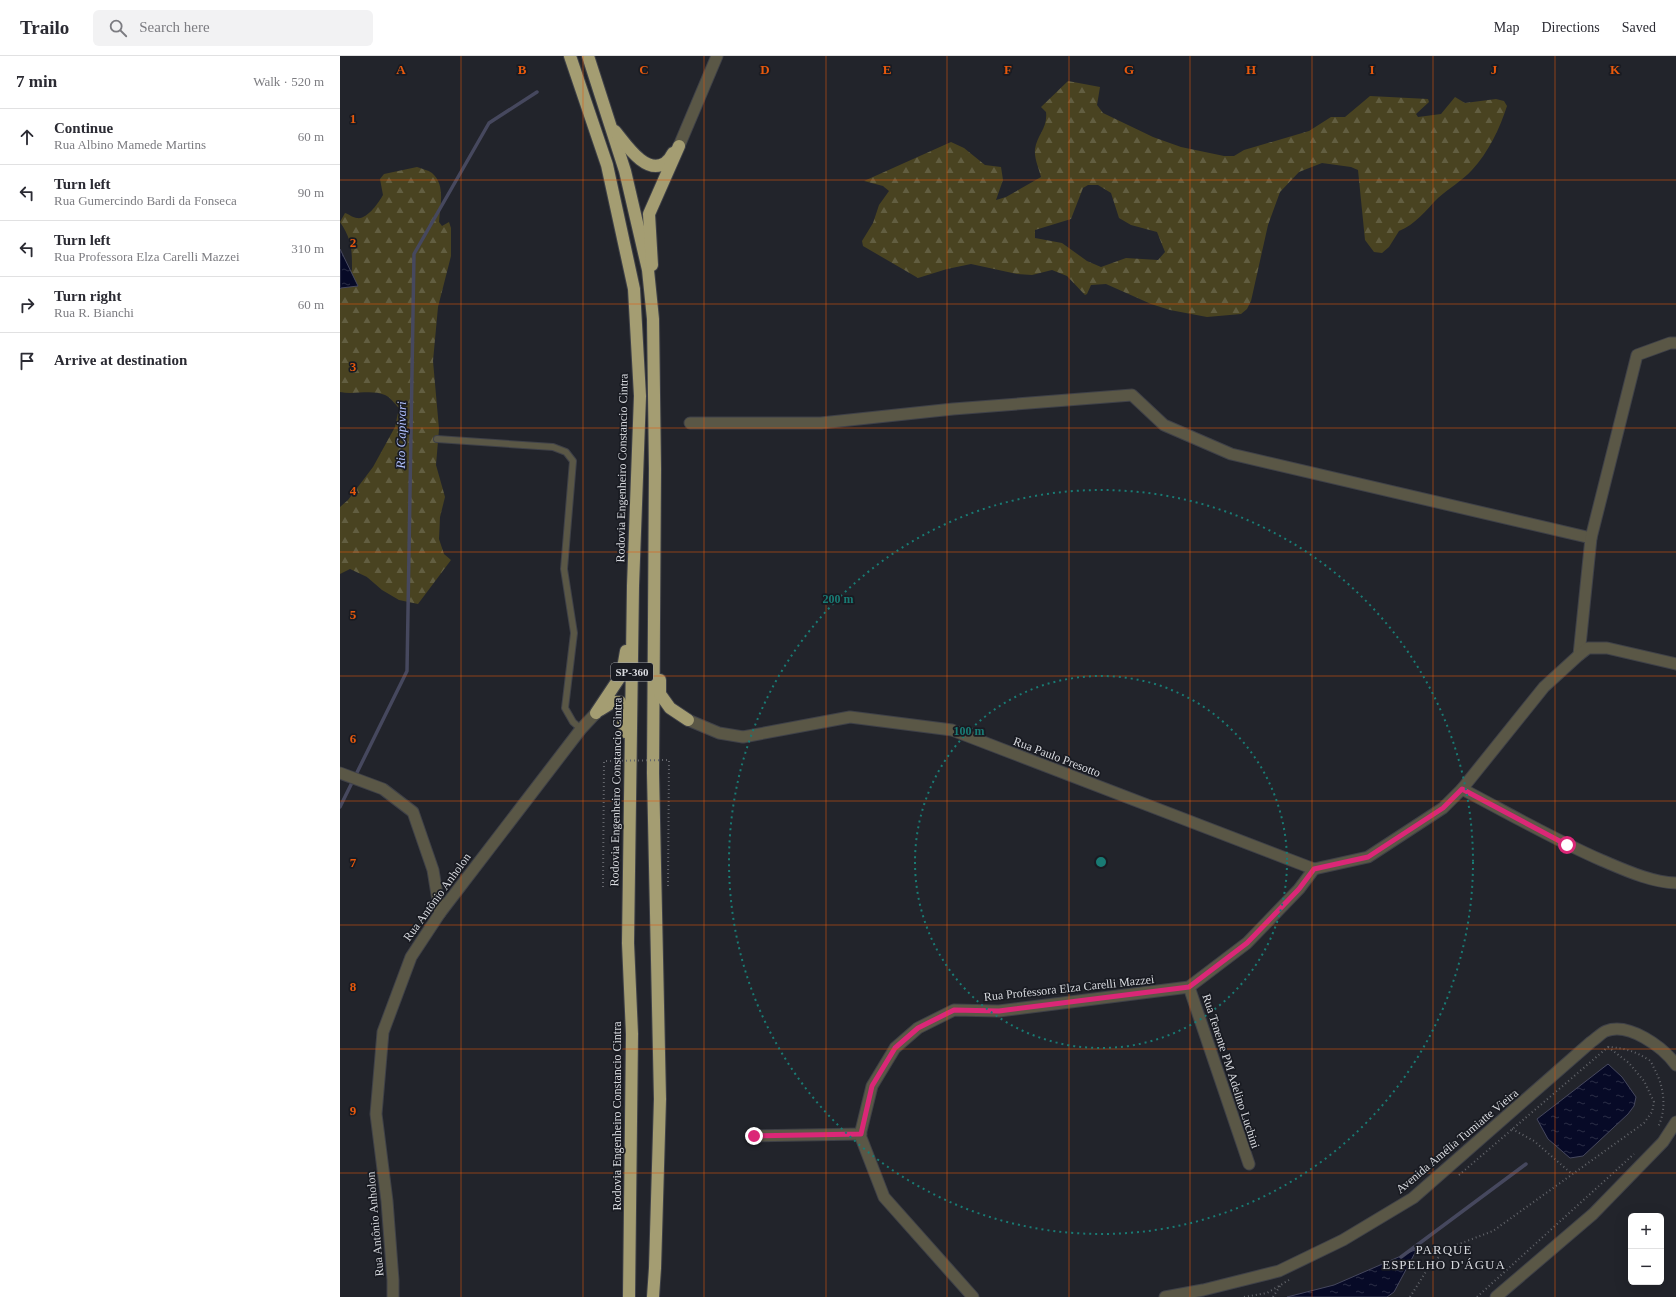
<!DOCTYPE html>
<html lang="en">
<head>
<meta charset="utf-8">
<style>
  :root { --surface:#fff; --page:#f2f2f3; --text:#2b2b33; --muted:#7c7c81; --line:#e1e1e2 }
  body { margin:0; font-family:Georgia,serif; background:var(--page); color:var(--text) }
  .controls { position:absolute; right:12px; bottom:12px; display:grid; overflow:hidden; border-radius:6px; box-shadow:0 4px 16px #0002 }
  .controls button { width:36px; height:36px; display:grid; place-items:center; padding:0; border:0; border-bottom:1px solid var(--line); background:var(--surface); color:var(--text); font:20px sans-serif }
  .stop { position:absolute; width:12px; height:12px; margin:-9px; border:3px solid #db2777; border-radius:50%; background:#fff }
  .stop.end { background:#db2777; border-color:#fff; box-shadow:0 1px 4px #0008 }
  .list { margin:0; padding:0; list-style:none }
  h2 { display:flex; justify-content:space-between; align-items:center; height:52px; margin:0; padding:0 16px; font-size:17px }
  h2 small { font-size:13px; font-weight:400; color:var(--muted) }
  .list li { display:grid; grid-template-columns:26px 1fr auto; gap:12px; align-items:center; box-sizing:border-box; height:56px; padding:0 16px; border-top:1px solid var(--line) }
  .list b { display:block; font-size:15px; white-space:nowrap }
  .list p { margin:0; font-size:13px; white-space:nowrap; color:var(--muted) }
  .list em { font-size:13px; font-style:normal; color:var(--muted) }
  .icon { flex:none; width:22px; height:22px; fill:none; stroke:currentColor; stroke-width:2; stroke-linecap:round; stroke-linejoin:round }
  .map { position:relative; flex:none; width:1336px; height:1241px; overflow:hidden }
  header { display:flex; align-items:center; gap:24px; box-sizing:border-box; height:56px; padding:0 20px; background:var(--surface); border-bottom:1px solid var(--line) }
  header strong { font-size:19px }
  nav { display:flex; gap:22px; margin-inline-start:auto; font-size:14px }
  .search { width:280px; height:36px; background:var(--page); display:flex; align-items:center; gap:10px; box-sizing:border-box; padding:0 14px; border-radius:6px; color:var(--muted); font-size:15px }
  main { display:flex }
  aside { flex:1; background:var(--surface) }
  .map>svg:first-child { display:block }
</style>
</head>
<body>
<header>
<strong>Trailo</strong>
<div class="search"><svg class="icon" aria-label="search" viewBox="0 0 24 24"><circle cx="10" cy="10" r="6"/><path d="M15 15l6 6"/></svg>Search here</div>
<nav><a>Map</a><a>Directions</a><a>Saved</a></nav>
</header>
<main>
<aside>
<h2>7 min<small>Walk · 520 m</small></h2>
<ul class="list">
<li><svg class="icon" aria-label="ahead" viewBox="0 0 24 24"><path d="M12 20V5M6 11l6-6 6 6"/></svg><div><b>Continue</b><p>Rua Albino Mamede Martins</p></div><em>60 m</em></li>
<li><svg class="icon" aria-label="left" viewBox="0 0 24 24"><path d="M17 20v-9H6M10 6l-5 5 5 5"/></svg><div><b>Turn left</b><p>Rua Gumercindo Bardi da Fonseca</p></div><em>90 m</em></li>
<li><svg class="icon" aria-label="left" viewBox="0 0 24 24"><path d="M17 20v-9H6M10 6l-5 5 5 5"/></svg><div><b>Turn left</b><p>Rua Professora Elza Carelli Mazzei</p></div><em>310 m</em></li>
<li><svg class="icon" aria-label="right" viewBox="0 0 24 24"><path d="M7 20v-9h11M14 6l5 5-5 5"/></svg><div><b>Turn right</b><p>Rua R. Bianchi</p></div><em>60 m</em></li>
<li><svg class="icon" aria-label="arrive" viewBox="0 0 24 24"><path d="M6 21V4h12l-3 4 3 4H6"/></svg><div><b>Arrive at destination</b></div></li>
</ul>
</aside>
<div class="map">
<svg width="1336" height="1241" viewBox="0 0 1336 1241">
  <defs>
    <pattern id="forest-firs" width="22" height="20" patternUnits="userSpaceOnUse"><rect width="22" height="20" fill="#494321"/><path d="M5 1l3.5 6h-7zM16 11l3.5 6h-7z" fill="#625e41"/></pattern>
    <pattern id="water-ripples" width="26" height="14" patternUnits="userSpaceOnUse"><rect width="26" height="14" fill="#070a27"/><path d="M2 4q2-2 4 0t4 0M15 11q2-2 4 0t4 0" fill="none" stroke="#2a2d46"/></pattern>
  </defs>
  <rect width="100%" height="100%" fill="#22242b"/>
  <g fill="url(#forest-firs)" fill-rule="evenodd">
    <path d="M728,25L760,31L757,49L763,57L813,81L841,91L884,100H894L904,94L969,75L991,61H1005L1030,40L1088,43L1089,46L1076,58L1078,61L1101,58L1115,41L1125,47L1156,43L1164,45L1167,50C1160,72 1148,97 1132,114C1122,125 1109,132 1098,142C1086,154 1075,169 1059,175L1049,191L1042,197L1034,196L1025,184L1018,114L1011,111L982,107L959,116L940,136L928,169L911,245L907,253L901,258L867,261L830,254L811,248L766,228L751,229L747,238L745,239L727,220L712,214L692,219L677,218L631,208L607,213L578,222L523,190L522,185L533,167L539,149L549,135L543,130L524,125L611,86L624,92L645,109L661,111L663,124L656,144L666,141L701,121C699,112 694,103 695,93C697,79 708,72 706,56L701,51ZM748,129H758L771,137L779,162L791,169L817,176L825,196L818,204L786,202L761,211L747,205L722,187L695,182V174L731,163L743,132Z"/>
    <path d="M77,111C82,113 88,114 92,117C106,129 100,150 99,166L102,170L109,166L111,172V200L98,251L93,305L99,373L96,409L105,441L100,461L99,483L104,498L111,504L78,548L59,544L42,534L27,521L10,513L0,518V451L8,444L33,411L55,371L59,352C55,348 50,341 45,339C31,333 15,339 0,336V222H4L12,214C12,193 12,184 0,166L5,157C9,158 13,162 17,162C27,164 39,146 43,139L40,123L44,118Z"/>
  </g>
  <g fill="url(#water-ripples)" stroke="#46485e">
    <polygon points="0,193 18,230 1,232 0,233"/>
    <polygon points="1268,1008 1282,1021 1296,1041 1294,1050 1288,1058 1243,1100 1230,1102 1208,1083 1197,1063"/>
    <polygon points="1077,1193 1054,1236 1047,1241 947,1241 994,1229"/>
  </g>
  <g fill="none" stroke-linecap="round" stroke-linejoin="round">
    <g stroke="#46485e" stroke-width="3.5">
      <polyline points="0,751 67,615 74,198 149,67 197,36"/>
      <polyline points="1061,1201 1186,1108"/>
    </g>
    <g stroke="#3f4148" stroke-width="8">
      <polyline id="service" points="97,383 213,391 226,396 233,405 224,513 234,577 225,652 233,666 241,673"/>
    </g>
    <g stroke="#3f4148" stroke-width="13">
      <g id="minor">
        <polyline points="339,90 377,0"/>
        <polyline points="350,367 481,367 613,353 792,339 824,369 891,398 1251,482"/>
        <polyline points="1239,599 1251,482 1297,299 1330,287 1336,287"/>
        <path d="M1122,733C1168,757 1213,783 1261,804C1285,814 1310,826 1336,827"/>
        <polyline points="849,931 909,1108"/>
        <polyline points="414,1080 521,1078"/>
        <polyline points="633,1241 544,1141 520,1079 532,1030 555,992 578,972 614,954 659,955 849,931 907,887 959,833 974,813"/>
        <path d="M825,1241L863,1234L939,1215L1003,1184L1073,1142L1251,986C1256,983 1261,977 1266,975C1289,966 1323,991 1336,1009"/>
        <polyline points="1156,1241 1253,1158 1323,1086 1336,1066"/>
      </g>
    </g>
    <g stroke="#3f4148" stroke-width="13">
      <g id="tertiary">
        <polyline points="348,664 379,677 403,681 510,661 612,674 974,813 1028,801 1103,752 1122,733 1204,631 1239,599 1248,592 1267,592 1336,608"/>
        <polyline points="0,717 43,733 73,756 93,814 100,857"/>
        <polyline points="53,1241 53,1224 47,1145 36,1058 43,976 71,901 100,857 241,673 256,657"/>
      </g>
    </g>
    <g stroke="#3f4148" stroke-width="14">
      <g id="motorway">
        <polyline points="230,0 267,109 294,233 300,340 293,530 288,887 292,978 289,1241"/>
        <polyline points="248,0 285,115 308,214 313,263 315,413 313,717 320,1043 315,1212 313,1241"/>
        <path d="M275,75C285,87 306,120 325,107C328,105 331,101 333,97"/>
        <polyline points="312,209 309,158 339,90"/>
        <polyline points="320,624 320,638 330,652 348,664"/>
        <polyline points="260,654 273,646 280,646 285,676"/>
        <polyline points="256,657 282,618 286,595"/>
      </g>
    </g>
    <g stroke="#63656b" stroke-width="2" stroke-dasharray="1 3" stroke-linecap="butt">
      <polyline points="1172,1073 1194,1085 1232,1118"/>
      <path d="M1119,1119L1268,991C1284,992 1295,995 1309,1004C1312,1006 1313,1011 1315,1014C1324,1031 1327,1053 1318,1071"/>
      <polyline points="904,1241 927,1237 949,1224"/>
      <polyline points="933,1241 940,1230"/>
      <polyline points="1070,1241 1087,1214 1106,1193 1153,1175 1304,1067 1312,1056 1314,1046 1304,1025 1289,1007 1268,991"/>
      <polyline points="1137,1241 1294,1098"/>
    </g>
    <use href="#service" stroke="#5a5746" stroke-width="6"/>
    <use href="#minor" stroke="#5a5746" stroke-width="11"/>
    <use href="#tertiary" stroke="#5a5746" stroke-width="11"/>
    <use href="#motorway" stroke="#a49d72" stroke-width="12"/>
    <polyline stroke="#63656b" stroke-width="2" stroke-dasharray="1 3" stroke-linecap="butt" points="263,831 264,705 329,704 328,831"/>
  </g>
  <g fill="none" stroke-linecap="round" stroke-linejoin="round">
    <polyline stroke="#db2777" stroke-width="5" points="414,1080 521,1078 532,1030 555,992 578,972 614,954 659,955 849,931 907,887 959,833 974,813 1028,801 1103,752 1122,733 1227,789"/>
  </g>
  <path fill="none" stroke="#e8590c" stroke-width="1" stroke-opacity="0.55" d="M121,0V1241M243,0V1241M364,0V1241M486,0V1241M607,0V1241M729,0V1241M850,0V1241M972,0V1241M1093,0V1241M1215,0V1241M0,124H1336M0,248H1336M0,372H1336M0,496H1336M0,620H1336M0,745H1336M0,869H1336M0,993H1336M0,1117H1336"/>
  <g fill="none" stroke="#197b74" stroke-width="2" stroke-dasharray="2 4">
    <circle cx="761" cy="806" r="186"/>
    <circle cx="761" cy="806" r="372"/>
  </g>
  <g text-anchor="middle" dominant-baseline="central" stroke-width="3.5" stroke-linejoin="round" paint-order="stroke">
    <rect fill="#191b22" stroke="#9fa1a6" stroke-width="1" x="271" y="607" width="42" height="18" rx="3"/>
    <g font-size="11" font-weight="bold" fill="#d8dadf">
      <text x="292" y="616">SP-360</text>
    </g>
    <g font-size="12" fill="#d8dadf" stroke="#191b22">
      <text transform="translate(282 412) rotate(-89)">Rodovia Engenheiro Constancio Cintra</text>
      <text transform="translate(717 701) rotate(21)">Rua Paulo Presotto</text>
      <text transform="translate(276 736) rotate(-89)">Rodovia Engenheiro Constancio Cintra</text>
      <text transform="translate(97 841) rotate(-54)">Rua Antônio Anholon</text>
      <text transform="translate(729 932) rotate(-6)">Rua Professora Elza Carelli Mazzei</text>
      <text transform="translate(891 1015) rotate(72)">Rua Tenente PM Adelino Luchini</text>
      <text transform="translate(277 1060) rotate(-90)">Rodovia Engenheiro Constancio Cintra</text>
      <text transform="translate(1117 1085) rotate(-40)">Avenida Amélia Tumiatte Vieira</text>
      <text transform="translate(35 1168) rotate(-95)">Rua Antônio Anholon</text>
    </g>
    <g font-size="13" font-style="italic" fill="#b0c0fe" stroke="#191b22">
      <text transform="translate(61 379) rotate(-89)">Rio Capivari</text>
    </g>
    <g font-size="13" letter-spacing="1" fill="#d8dadf" stroke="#191b22">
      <text x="1104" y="1193">PARQUE<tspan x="1104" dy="15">ESPELHO D'ÁGUA</tspan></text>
    </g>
  </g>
  <g font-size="13" text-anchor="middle" font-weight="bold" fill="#e8590c" stroke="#191b22" stroke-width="3.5" stroke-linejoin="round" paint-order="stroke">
    <text x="61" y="18">A</text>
    <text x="182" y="18">B</text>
    <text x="304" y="18">C</text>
    <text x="425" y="18">D</text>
    <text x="547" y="18">E</text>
    <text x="668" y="18">F</text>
    <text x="789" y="18">G</text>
    <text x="911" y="18">H</text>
    <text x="1032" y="18">I</text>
    <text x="1154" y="18">J</text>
    <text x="1275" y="18">K</text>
    <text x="13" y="67">1</text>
    <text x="13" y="191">2</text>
    <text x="13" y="315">3</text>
    <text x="13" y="439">4</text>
    <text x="13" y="563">5</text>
    <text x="13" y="687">6</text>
    <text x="13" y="811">7</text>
    <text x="13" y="935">8</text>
    <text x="13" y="1059">9</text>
  </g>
  <circle cx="761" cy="806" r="6" fill="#197b74" stroke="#191b22" stroke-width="2"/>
  <g font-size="12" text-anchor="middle" font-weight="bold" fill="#197b74" stroke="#191b22" stroke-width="3.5" stroke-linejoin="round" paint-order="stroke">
    <text x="498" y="547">200 m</text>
    <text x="629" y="679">100 m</text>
  </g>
</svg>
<div class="controls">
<button>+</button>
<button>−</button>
</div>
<div class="stop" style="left:1227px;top:789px"></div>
<div class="stop end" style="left:414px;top:1080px"></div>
</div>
</main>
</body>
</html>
